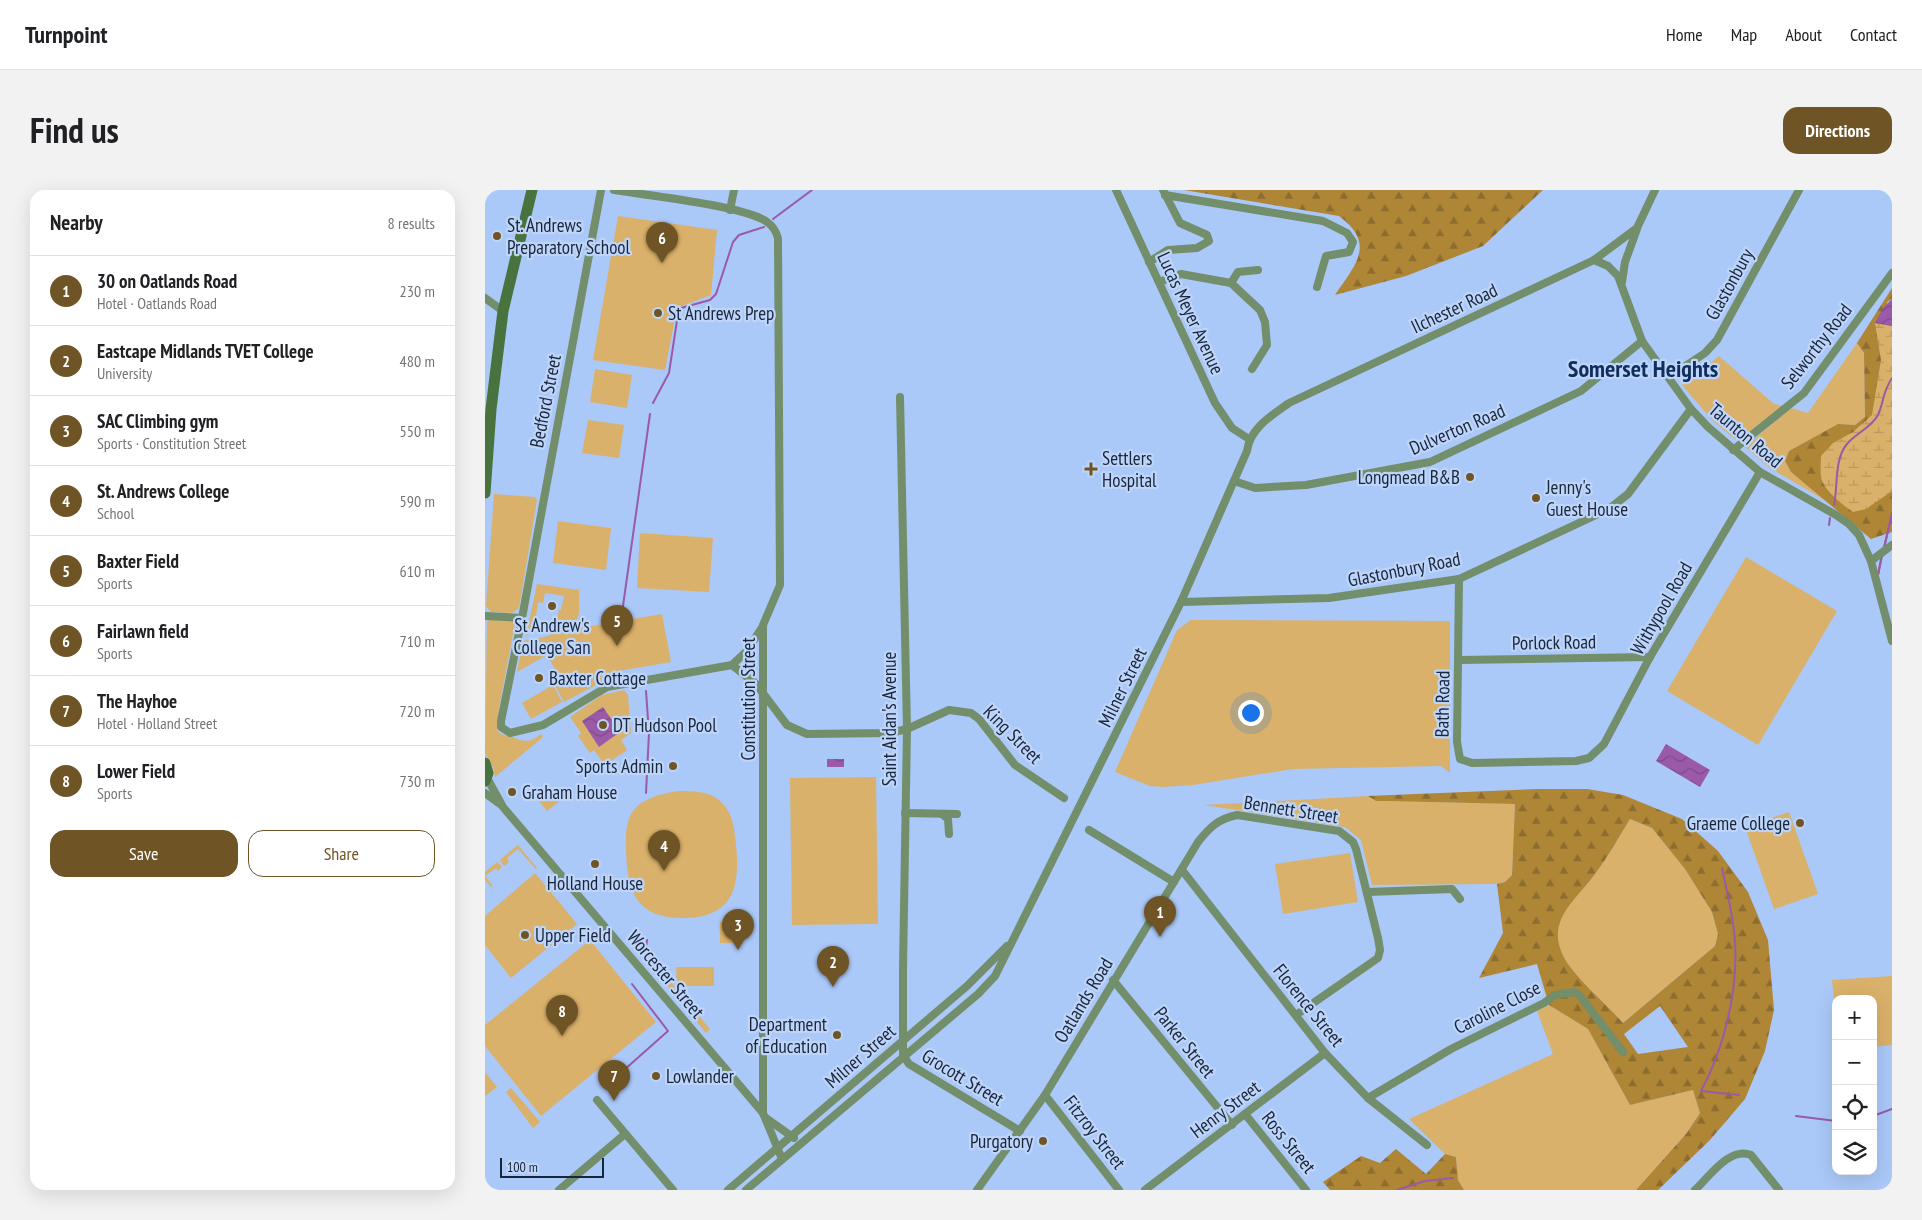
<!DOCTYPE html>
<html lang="en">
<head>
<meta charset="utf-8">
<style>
  :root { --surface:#fff; --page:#f2f2f2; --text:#202124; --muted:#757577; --line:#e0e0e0; --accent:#6f5526 }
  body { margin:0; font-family:"PT Sans Narrow",sans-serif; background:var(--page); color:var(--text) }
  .controls { position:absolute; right:15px; bottom:15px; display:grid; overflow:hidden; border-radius:10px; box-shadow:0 5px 20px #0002 }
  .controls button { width:45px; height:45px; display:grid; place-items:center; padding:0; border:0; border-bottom:1px solid var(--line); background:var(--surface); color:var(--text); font:25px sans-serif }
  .scale { position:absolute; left:15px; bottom:12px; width:104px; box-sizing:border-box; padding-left:5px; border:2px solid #18263c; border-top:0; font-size:14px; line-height:18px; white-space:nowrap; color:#18263c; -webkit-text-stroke:4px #bed5f9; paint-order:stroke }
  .you { position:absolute; left:765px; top:522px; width:18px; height:18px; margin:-12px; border:4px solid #fff; border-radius:50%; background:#1a73e8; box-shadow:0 0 0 8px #1a73e833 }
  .badge { display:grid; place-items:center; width:32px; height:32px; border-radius:50%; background:var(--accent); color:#fff; font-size:16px; font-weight:700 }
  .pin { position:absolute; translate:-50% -41px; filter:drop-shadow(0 1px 2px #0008) }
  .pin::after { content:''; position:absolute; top:26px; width:18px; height:15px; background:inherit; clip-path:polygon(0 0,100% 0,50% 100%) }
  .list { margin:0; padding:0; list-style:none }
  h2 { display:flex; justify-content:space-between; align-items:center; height:65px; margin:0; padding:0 20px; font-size:21px }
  h2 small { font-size:16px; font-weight:400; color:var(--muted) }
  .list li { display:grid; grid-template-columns:32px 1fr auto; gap:15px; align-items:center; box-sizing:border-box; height:70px; padding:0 20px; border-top:1px solid var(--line) }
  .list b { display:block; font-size:19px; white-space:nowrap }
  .list p { margin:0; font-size:16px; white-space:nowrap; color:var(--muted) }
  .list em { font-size:16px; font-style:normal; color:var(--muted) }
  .actions { display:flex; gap:10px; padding:15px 20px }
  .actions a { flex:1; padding:11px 0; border:1px solid var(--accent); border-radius:15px; text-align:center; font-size:18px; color:var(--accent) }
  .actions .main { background:var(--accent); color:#fff }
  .icon { flex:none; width:28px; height:28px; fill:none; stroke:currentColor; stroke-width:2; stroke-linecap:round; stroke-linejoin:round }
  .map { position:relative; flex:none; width:1407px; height:1000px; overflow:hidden; border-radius:15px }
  header { display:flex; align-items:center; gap:30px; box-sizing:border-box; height:70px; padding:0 25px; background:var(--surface); border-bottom:1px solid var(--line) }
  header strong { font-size:24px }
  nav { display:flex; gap:28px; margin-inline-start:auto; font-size:18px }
  .intro { display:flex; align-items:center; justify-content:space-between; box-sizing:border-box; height:120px; padding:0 30px }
  h1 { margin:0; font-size:35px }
  .button { padding:12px 22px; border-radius:15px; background:var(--accent); color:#fff; font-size:18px; font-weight:700 }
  main { display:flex; gap:30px; padding:0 30px }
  aside { flex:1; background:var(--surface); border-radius:15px; box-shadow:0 5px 20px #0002 }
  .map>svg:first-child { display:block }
</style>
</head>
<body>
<header>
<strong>Turnpoint</strong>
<nav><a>Home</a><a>Map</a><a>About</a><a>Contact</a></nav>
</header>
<div class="intro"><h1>Find us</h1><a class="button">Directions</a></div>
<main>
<aside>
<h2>Nearby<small>8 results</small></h2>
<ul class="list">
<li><span class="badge">1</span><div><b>30 on Oatlands Road</b><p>Hotel · Oatlands Road</p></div><em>230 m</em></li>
<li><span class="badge">2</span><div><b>Eastcape Midlands TVET College</b><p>University</p></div><em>480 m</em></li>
<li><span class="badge">3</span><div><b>SAC Climbing gym</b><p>Sports · Constitution Street</p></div><em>550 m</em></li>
<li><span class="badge">4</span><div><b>St. Andrews College</b><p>School</p></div><em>590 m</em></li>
<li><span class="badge">5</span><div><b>Baxter Field</b><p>Sports</p></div><em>610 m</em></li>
<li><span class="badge">6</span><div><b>Fairlawn field</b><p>Sports</p></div><em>710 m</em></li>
<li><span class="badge">7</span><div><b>The Hayhoe</b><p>Hotel · Holland Street</p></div><em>720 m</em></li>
<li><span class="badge">8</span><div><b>Lower Field</b><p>Sports</p></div><em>730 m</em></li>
</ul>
<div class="actions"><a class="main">Save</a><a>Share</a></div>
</aside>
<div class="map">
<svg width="1407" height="1000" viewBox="0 0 1407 1000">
  <defs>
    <pattern id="forest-firs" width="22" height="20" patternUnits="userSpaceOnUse" patternTransform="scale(1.25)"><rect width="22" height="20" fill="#af8536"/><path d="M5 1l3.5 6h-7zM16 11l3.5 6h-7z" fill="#8d6d2f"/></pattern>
    <pattern id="wetland-marsh" width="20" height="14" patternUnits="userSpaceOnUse" patternTransform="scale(1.25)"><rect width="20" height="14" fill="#dab16a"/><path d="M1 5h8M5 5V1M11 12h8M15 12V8" fill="none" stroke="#ba985d"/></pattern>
    <pattern id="water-waves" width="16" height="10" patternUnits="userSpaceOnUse" patternTransform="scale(1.25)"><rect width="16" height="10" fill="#9a5aa8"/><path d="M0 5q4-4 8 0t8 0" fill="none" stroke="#7d4a8a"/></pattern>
  </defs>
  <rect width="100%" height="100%" fill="#aac8f8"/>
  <g fill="#dab16a">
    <polygon points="133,26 232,40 226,105 192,118 180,180 108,170"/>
    <polygon points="1372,153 1379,163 1380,227 1370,235 1353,234 1304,261 1300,271 1306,282 1343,312 1285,278 1260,257 1306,218 1323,223"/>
    <polygon points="1234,166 1289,214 1298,216 1260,245 1250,249 1228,231 1197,195"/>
    <polygon points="110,179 147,185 142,218 105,212"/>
    <polygon points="103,230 139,235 134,268 97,263"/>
    <polygon points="9,304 50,307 52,310 34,418 27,423 6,422 1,416"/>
    <polygon points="73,331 126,338 121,380 68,373"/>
    <polygon points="155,343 228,348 224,402 152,398"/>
    <polygon points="1261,367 1352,421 1273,555 1182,501"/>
    <path d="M52,394L94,400V423L89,439L177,424L186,472L116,484L117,492L79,512L69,494L76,490L62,465L32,482L38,451C68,444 68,452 74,420H76L79,406L60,403L58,413L53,412L50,434L46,442L41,446Z"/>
    <path d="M6,429L28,431L30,434L14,518L12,540C17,546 20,545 27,547C39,552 45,553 56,544L58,547L10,587L8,577L0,563L2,432Z"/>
    <polygon points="706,430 965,431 965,583 956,576 808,579 708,595 678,597 665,596 630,582 692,440"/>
    <polygon points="68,495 77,512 46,529 37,513"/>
    <polygon points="139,500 143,505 146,543 136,550 142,560 120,575 109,560 105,563 93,546 96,543 85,527 117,505"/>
    <polygon points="391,587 393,734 307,735 305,588"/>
    <polygon points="70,601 81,606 62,621 48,604 63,609"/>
    <path d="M194,601C207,601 223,601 234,610C248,622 249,637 251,654C255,695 250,727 200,728C151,729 142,702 141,659C141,643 140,625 155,614C166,606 180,603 194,601Z"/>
    <polygon points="883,606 891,611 903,611 1030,614 1027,685 1020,692 1012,694 887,695 876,650 860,637 719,615"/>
    <polygon points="1304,622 1333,704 1289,719 1260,637"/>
    <path d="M1145,629L1167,638L1200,679L1227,722L1233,744L1230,756L1138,833C1120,814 1098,795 1083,774C1055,733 1089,713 1110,684C1123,667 1134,647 1145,629Z"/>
    <polygon points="33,655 52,678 51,679 33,659 22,668 24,672 19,676 15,670"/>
    <polygon points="865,663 873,712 798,724 790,674"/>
    <polygon points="12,672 17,677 13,681 11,678 0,686 8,696 6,697 0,690 0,682"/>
    <polygon points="50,683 92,734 26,788 0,755 0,726"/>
    <rect x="235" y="732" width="23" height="21"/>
    <polygon points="105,750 171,832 56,926 0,856 0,835"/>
    <polygon points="164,773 170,773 225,839 221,843"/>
    <polygon points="191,777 229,777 229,796 192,796"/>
    <polygon points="1407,786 1407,855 1388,857 1388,809 1351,809 1351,832 1347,790"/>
    <polygon points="1064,815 1103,839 1145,915 1208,900 1215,923 1201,944 1151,1000 979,1000 973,990 971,967 960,964 924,929 1068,864 1052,821"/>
    <polygon points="0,882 12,897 0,906"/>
    <polygon points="26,898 55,932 48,938 21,902"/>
  </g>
  <g fill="url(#forest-firs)" fill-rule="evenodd">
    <path d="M699,0H1058L998,56L921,86L850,105C870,75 892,54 854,26Z"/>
    <polygon points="1407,98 1407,109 1402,112 1407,136 1407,342 1386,349 1306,282 1300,271 1304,261 1353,234 1370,235 1380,227 1379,163 1372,153"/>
    <path d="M1052,599H1102L1138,605L1197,629L1233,661L1263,702L1283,750L1289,820L1280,861L1260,909L1225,950L1173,1000H1151L1201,944L1215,923L1208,900L1145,915L1103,839L1064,815L1052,774L994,788L1018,743L1012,694L1020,692L1027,685L1030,614L903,611H891L883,606ZM1145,629L1167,638L1200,679L1227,722L1233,744L1230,756L1138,833C1121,814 1098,795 1083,774C1056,733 1089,713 1110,684C1123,667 1134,647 1145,629ZM1175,816L1203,857L1153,864L1139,844Z"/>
    <polygon points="911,959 941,984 960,964 971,967 973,990 979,1000 845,1000 838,992 876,966 895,973"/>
  </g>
  <path fill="url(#wetland-marsh)" d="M1390,133L1407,136V301L1381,319L1368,322C1357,314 1339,301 1336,287C1335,280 1336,273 1336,266L1348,253L1368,242L1387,225L1396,170Z"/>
  <g fill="url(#water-waves)">
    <polygon points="1407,109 1407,136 1390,133 1398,118"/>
    <polygon points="118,517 135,542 114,557 97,531"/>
    <polygon points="1181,554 1225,580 1215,597 1171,571"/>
    <rect x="342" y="569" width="17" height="8"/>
  </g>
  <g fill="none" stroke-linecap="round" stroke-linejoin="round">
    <g stroke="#9a5aa8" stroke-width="2">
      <polyline points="288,29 327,0"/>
      <polyline points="168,213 184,183 193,124 196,118 225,110 231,104 248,52 254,45 279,37"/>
      <path d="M1349,315C1353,297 1349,269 1362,254C1371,243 1386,238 1393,225C1399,212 1397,203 1407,188"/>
      <polyline points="1344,335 1345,328"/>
      <polyline points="1399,358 1407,324"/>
      <polyline points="1399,358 1407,323"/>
      <polyline points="1393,385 1397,365"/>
      <polyline points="1393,385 1397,365"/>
      <polyline points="137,423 165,224"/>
      <polyline points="161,501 164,543 161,603"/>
      <path d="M1237,678C1242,703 1249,728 1250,753C1253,801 1239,859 1216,901L1254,905"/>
      <polyline points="160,769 162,750"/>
      <polyline points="130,888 183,841 147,794"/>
      <polyline points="1311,926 1351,931"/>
      <polyline points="1388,926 1407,919"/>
      <polyline points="912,1000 940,991 968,988"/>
    </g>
    <g stroke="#728e6b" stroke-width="8">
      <path d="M129,0C160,5 261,16 282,32C288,36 291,41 293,48L295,395L278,435V923"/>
      <polyline points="631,0 730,213 747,238 764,249"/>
      <polyline points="680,5 838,31 862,43 868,52 864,62 841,66 832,97"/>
      <polyline points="245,20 249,0"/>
      <polyline points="1109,70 1123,76 1133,86 1157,151 1206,219 1223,237 1275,282 1351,325 1364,334 1374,345 1386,371 1407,451"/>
      <polyline points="664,72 683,60 712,58 724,51 722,45 695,33 678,0"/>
      <polyline points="674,92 696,84 746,93 775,120 780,132 782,155 767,179"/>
      <polyline points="1137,92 1140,72 1152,39"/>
      <polyline points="746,93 753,82 773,80"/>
      <polyline points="0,108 18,121"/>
      <polyline points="1184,187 1220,163 1232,150 1314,0"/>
      <polyline points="415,207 422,539 418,778 418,865 424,874 535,941"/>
      <polyline points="1248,260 1319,203 1407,83"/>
      <polyline points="749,291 770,298 821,295 945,272 1096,201 1157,151"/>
      <polyline points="1386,371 1407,355"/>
      <polyline points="974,389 972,552 975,569 987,573 1091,571 1104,568 1119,554 1165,467 1275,282"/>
      <polyline points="696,412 844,408 974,389 1124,319 1143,304 1206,219"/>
      <polyline points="0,426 37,428 16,531 16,537 25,543 58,535 122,497 247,475 262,461 278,436"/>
      <polyline points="37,428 116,0"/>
      <polyline points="974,470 1165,467"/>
      <polyline points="247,475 271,494 302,535 322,544 405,543 422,539 464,520 486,523 494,529 530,575 579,608"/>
      <polyline points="2,588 18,617 278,923 297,969"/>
      <polyline points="0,603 15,614"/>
      <polyline points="420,623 472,624"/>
      <polyline points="457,624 463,629 464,644"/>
      <polyline points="604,640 689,692"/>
      <polyline points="697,680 840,863 883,908 942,955"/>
      <polyline points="882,702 967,699 975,709"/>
      <polyline points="628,790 747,935"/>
      <polyline points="560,905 634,1000"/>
      <polyline points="883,908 966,859 1059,813 1070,805 1090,802 1095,806 1138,862"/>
      <polyline points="112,910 188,1000"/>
      <polyline points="760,924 821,1000"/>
      <polyline points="281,928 309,948"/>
      <polyline points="74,1000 140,944"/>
      <polyline points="243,1000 482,796 522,756"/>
      <path d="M261,1000L493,804L510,786L696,412L762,261C765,238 786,226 804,213L1109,70L1152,38L1170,0"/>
      <path d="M492,1000L560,905L713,652C725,637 733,629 752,625L854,641L868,652L871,659L893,748L895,760L893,768L811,825"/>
      <polyline points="660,1000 840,863"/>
      <path d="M1210,1000C1224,987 1245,956 1266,965L1294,1000"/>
    </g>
    <g stroke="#48723e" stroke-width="11">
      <polyline points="0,303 6,219 18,121 47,0"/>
      <polyline points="0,573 3,583 0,591"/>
    </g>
  </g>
  <g fill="#6f5526" stroke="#bed5f9" stroke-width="2">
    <circle cx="12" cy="46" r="5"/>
    <circle cx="173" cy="123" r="5"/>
    <path d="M603.5 271.5h5v5h5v5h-5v5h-5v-5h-5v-5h5z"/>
    <circle cx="985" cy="287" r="5"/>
    <circle cx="1051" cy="308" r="5"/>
    <circle cx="67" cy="416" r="5"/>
    <circle cx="54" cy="488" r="5"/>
    <circle cx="118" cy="535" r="5"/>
    <circle cx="188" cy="576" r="5"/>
    <circle cx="27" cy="602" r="5"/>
    <circle cx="1315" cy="633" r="5"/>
    <circle cx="110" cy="674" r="5"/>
    <circle cx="40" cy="745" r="5"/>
    <circle cx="352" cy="845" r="5"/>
    <circle cx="171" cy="886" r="5"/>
    <circle cx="558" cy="951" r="5"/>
  </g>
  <g text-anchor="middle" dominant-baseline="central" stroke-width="4.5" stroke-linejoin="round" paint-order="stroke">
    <g font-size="19" fill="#18263c" stroke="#bed5f9" text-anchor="start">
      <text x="22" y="35">St. Andrews<tspan x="22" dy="22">Preparatory School</tspan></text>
      <text x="183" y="123">St Andrews Prep</text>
      <text x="617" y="268">Settlers<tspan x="617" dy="22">Hospital</tspan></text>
      <text x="975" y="287" text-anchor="end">Longmead B&amp;B</text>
      <text x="1061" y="297">Jenny's<tspan x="1061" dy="22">Guest House</tspan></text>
      <text x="67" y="435" text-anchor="middle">St Andrew's<tspan x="67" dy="22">College San</tspan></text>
      <text x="64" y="488">Baxter Cottage</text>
      <text x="128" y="535">DT Hudson Pool</text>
      <text x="178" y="576" text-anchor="end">Sports Admin</text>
      <text x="37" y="602">Graham House</text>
      <text x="1305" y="633" text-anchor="end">Graeme College</text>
      <text x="110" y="693" text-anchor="middle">Holland House</text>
      <text x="50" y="745">Upper Field</text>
      <text x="342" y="834" text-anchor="end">Department<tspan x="342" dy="22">of Education</tspan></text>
      <text x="181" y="886">Lowlander</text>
      <text x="548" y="951" text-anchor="end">Purgatory</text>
    </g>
    <g font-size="19" fill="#18263c" stroke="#bed5f9">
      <text transform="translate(1244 94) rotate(-61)">Glastonbury</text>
      <text transform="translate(969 118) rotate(-25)">Ilchester Road</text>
      <text transform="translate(706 123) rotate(65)">Lucas Meyer Avenue</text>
      <text transform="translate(1331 156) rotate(-52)">Selworthy Road</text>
      <text transform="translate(60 211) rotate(-79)">Bedford Street</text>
      <text transform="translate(972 239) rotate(-23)">Dulverton Road</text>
      <text transform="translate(1261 245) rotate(40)">Taunton Road</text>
      <text transform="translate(919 379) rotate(-11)">Glastonbury Road</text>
      <text transform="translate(1176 418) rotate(-60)">Withypool Road</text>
      <text transform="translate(1069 452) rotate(-1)">Porlock Road</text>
      <text transform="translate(637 497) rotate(-64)">Milner Street</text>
      <text transform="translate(263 509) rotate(-90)">Constitution Street</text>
      <text transform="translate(957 514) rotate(-89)">Bath Road</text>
      <text transform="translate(404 529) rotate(-90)">Saint Aidan's Avenue</text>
      <text transform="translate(528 544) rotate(45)">King Street</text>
      <text transform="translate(806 619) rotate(9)">Bennett Street</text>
      <text transform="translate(181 784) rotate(50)">Worcester Street</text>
      <text transform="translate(598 810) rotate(-59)">Oatlands Road</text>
      <text transform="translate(824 815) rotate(51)">Florence Street</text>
      <text transform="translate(1012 817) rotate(-27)">Caroline Close</text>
      <text transform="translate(700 852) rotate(51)">Parker Street</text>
      <text transform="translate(375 866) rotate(-41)">Milner Street</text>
      <text transform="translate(478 887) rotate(31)">Grocott Street</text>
      <text transform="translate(740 919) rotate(-37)">Henry Street</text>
      <text transform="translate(610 942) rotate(52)">Fitzroy Street</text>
      <text transform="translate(804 952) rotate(51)">Ross Street</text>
    </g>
    <g font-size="24" font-weight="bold" fill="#0f2d5d" stroke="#bed5f9">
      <text x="1158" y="178">Somerset Heights</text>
    </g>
  </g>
</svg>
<div class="controls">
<button>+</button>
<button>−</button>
<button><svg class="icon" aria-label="locate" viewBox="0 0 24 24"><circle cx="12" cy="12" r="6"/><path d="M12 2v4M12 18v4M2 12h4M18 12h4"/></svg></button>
<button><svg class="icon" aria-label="layers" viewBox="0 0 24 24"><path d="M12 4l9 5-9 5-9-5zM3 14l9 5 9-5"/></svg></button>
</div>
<div class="scale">100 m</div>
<div class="you"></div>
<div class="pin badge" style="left:675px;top:747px">1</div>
<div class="pin badge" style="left:348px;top:797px">2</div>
<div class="pin badge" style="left:253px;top:760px">3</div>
<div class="pin badge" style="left:179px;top:681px">4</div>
<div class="pin badge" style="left:132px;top:456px">5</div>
<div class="pin badge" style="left:177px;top:73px">6</div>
<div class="pin badge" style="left:129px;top:911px">7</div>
<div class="pin badge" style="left:77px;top:846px">8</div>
</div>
</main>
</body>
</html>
